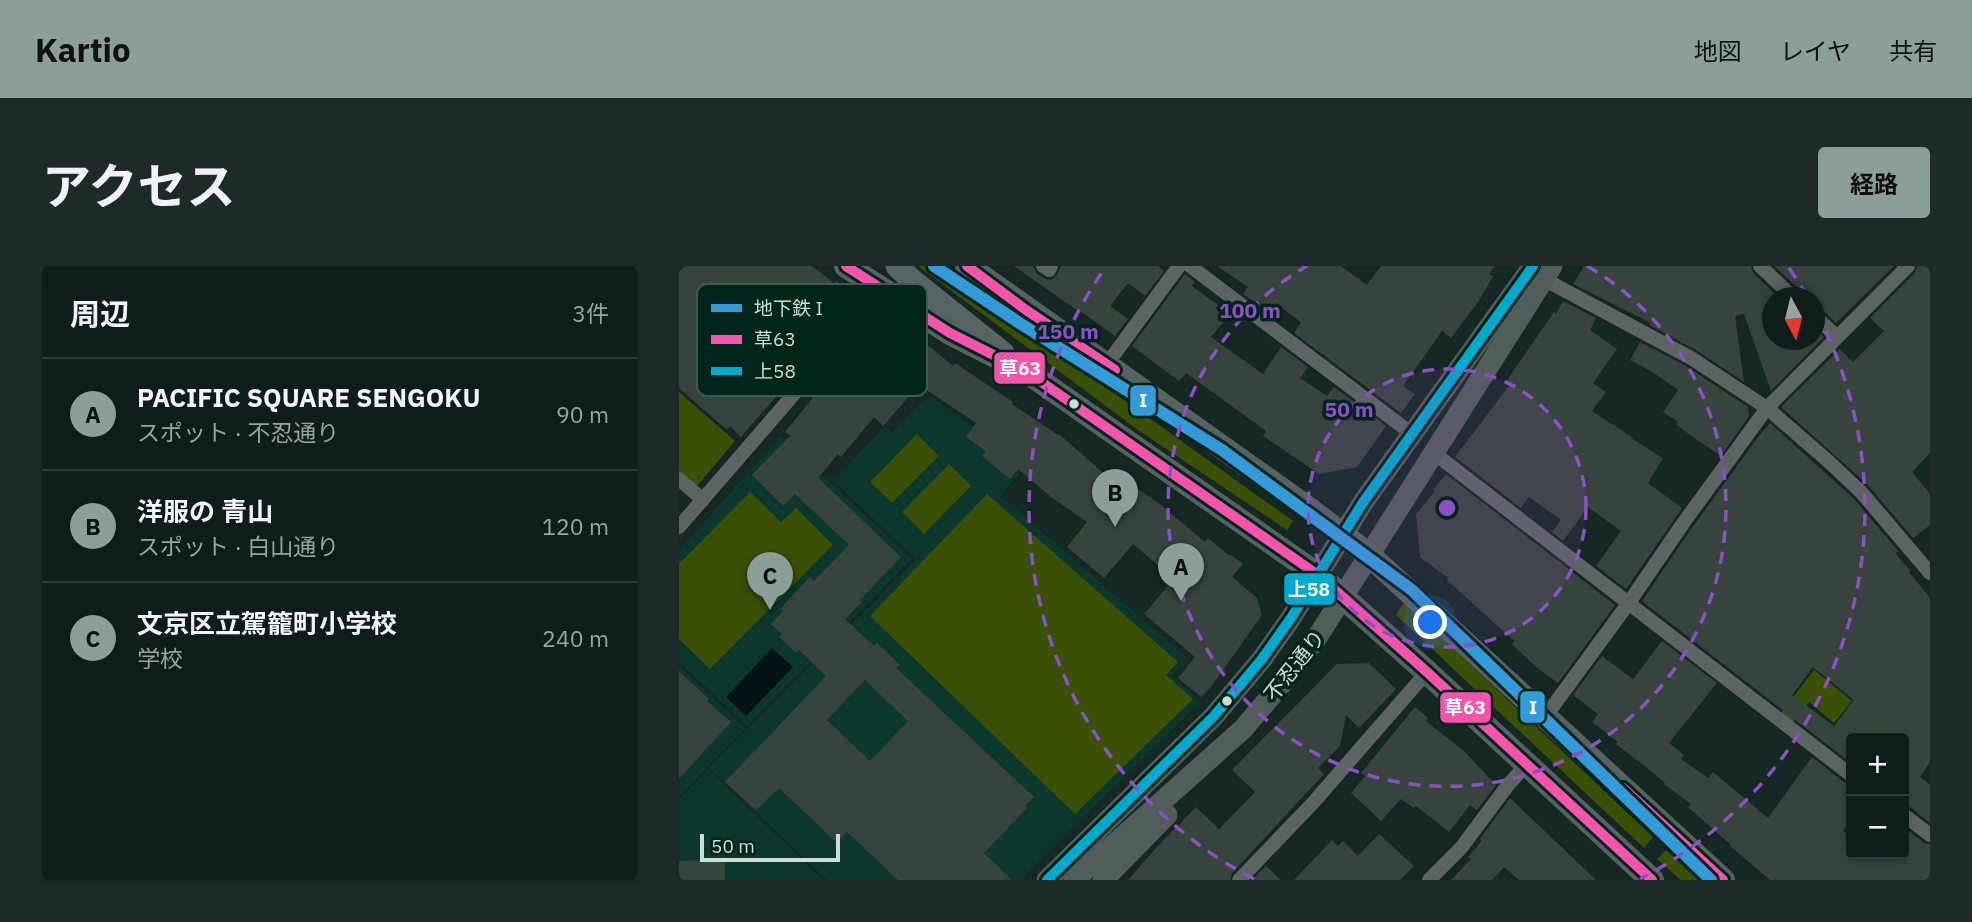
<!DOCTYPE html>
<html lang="ja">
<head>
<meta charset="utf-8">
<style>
  :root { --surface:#0f1d1a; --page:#1d2a27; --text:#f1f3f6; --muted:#9ba2a2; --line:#2f3b39; --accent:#8b9e97 }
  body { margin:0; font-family:"IBM Plex Sans","Noto Sans JP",sans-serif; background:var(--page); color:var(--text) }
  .controls { position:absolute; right:21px; bottom:21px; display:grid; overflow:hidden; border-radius:7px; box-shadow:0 4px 10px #0003 }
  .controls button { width:63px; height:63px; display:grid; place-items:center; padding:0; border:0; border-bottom:2px solid var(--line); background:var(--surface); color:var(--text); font:35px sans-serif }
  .compass { position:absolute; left:1083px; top:21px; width:63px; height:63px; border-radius:50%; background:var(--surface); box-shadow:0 4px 10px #0003; rotate:173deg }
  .scale { position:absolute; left:21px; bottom:18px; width:140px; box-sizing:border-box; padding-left:7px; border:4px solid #cbded6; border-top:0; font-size:19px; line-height:24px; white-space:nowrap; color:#cbded6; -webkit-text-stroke:5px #02251b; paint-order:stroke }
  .you { position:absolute; left:752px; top:357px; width:24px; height:24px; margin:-18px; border:5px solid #fff; border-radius:50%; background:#1a73e8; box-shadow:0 0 0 10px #1a73e833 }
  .badge { display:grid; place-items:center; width:46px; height:46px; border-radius:50%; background:var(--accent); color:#111; font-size:23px; font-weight:700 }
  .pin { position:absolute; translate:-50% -58px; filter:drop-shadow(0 2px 4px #0008) }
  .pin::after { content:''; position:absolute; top:37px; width:24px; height:21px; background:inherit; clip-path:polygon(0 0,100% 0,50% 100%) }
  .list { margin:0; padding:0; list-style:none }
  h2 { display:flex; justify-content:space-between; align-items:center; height:91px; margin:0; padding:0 28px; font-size:30px }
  h2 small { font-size:23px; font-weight:400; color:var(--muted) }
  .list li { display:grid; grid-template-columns:46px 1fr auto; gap:21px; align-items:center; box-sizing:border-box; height:112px; padding:0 28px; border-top:2px solid var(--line) }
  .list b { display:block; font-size:26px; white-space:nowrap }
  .list p { margin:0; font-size:23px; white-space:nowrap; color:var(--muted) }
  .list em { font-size:23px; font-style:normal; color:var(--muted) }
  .map { position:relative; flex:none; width:1251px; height:614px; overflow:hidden; border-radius:7px }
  header { display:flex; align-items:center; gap:42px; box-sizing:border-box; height:98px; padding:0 35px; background:var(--accent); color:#111 }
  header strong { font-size:33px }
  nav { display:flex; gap:38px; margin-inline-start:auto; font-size:24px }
  .intro { display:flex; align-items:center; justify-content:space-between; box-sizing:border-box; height:168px; padding:0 42px }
  h1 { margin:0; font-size:49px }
  .button { padding:18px 32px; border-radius:7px; background:var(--accent); color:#111; font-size:24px; font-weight:700 }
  main { display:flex; gap:42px; padding:0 42px }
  aside { flex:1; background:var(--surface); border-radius:7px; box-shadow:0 4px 10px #0003 }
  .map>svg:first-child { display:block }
</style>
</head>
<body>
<header>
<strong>Kartio</strong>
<nav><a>地図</a><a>レイヤ</a><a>共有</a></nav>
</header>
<div class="intro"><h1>アクセス</h1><a class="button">経路</a></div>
<main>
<aside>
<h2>周辺<small>3件</small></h2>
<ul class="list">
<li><span class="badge">A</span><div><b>PACIFIC SQUARE SENGOKU</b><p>スポット · 不忍通り</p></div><em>90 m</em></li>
<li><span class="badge">B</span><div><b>洋服の 青山</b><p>スポット · 白山通り</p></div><em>120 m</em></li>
<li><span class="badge">C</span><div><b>文京区立駕籠町小学校</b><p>学校</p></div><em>240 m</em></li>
</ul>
</aside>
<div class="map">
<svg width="1251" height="614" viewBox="0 0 1251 614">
  <rect width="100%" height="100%" fill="#142722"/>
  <g fill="#0c372c">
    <polygon points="249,129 311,173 357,187 322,230 508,392 493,410 522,436 368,586 343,614 148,614 30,502 237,293 154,215 206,160 213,166"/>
    <polygon points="102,170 233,293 68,460 0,396 0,284"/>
    <polygon points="0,400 66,462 0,531"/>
    <polygon points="29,503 144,614 0,614 0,534"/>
  </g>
  <g fill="#3b5007">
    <polygon points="239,0 252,0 438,129 614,255 608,264 459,164"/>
    <polygon points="0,126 56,175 18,220 0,205"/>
    <polygon points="238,168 260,190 213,237 191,216"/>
    <polygon points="270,198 292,220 245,268 223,246"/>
    <polygon points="71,226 102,256 117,242 154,279 31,403 0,373 0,298"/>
    <polygon points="308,228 499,396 487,409 514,433 396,548 191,350"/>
    <polygon points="725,336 974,571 965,582 717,349"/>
    <polygon points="1135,404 1173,435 1155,457 1130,436 1114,456 1102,447"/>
    <polygon points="987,584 1020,614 1002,614 978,593"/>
  </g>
  <polygon fill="#051215" points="93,382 114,401 67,450 47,431"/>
  <g fill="#37443e" fill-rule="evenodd">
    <polygon points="5,0 133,0 155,17 157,15 182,33 131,92 59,36 44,55 112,113 62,171 51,160 48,164 0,122 0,6"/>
    <polygon points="335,0 354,0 358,8 369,14 374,13 378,9 382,0 479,0 485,5 466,30 449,17 431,40 449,53 436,70 400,44 399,45"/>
    <polygon points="538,0 662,0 688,19 702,0 816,0 810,8 814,10 799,36 772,72 763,65 724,120 736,128 722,147 615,67 622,56 597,38 593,44 587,40 585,43 564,28 569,21"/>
    <polygon points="905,0 1072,0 1074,7 1100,32 1094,32 1094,74 1136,74 1136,63 1145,71 1092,125 1065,48 1056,50 1065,116 1017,84 970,59 972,57 894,18"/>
    <polygon points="1095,0 1215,0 1157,57 1143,43 1136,41 1136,32 1124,32 1122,25"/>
    <polygon points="1238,0 1251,0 1251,187 1233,206 1251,228 1251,259 1234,272 1189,219 1102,141 1161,83 1174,96 1205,65 1191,52 1236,7"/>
    <polygon points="506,8 516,16 513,20 551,48 532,71 584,108 602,81 629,101 621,112 648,130 655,121 707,160 678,201 640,208 584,170 587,165 507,107 500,115 453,80"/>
    <polygon points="884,35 917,52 911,64 938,83 914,117 927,126 913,145 953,171 952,172 984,192 969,217 1003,242 947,323 917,300 942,265 909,241 884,275 873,266 882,254 850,231 842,242 776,191 830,120 826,117 875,46 877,48"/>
    <path d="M202,48L248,83L250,80L274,100L276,97L334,136L333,138L379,169L380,168L438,219L444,212L483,240L526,276L529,272L551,290L552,289L564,298L553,311L578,332L583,349L532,421L522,431L499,412L516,391L465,348L495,313L454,278L425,312L388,281L408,256L372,231L339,203L331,213L303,190L307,185L287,171L297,157L240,119L204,160L195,151L162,191L159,188L139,212L222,291L181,334L183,336L166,353L195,380L198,377L221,399L217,402L355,531L346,540L348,542L305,587L333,614H219L168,566L158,577L100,522L77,544L46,516L147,410L120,384L117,387L100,371L103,368L92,358L104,345L102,342L131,311L135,315L170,279L116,228L104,240L73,209L111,170L106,166ZM186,414L229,455L191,495L148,454Z"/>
    <polygon points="961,76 1007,100 1069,141 1070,150 1042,190 1011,169 997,158 999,156 984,146 999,124 972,105 951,94"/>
    <path d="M1091,157L1175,233L1219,285L1217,287L1220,292L1231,304L1230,306L1251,332V496L1241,511L1251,519V557L1231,541L1225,540V510L1230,502L1225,498V472H1172V497L963,335L1013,262L1080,170ZM1134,401L1175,434L1155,460L1113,429Z"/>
    <polygon points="767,208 936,339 879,417 857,401 833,378 835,375 768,314 769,312 741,291 737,248 756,225 754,224"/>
    <polygon points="983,375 1038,417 990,477 1005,489 1002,493 1029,512 1034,506 1089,552 1133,491 1166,517 1172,518 1172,553 1164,565 1172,571 1172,588 1225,588 1225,561 1245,577 1251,578 1251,614 1091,614 1051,580 1052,579 1009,541 1012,538 985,518 986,517 973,506 937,478 939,476 913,456 919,448 894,429 923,390 954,413"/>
    <polygon points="690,397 717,423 680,462 667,449 661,480 639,502 645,508 553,607 551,614 449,614 478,581 517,541 540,563 576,526 553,504 658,398"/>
    <polygon points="0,405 30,433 28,435 52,456 0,513"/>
    <polygon points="736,441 749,452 747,455 786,486 817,519 798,544 791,539 770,566 737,540 735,542 722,533 702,555 672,527 686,510 682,507"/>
    <polygon points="831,532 917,614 840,614 825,601 813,614 772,614 792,593 789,591 803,575 801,573"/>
    <polygon points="700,568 735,600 721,614 615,614 653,574 659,580 664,575 679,590"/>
    <polygon points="46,594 46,614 0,614 0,595"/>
    <polygon points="587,600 602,614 573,614"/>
  </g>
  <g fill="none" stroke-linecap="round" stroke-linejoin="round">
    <g stroke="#5c6463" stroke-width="14">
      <polyline points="364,0 370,4 372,0"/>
      <polyline points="511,0 732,167"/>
      <polyline points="1081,0 1115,32"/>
      <polyline points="859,10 1012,92 1088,142 1149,195 1182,226 1251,307"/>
      <polyline points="1136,50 1158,71"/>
      <polyline points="428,98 500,0"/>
      <polyline points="755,187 1172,509"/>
      <polyline points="0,213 24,234"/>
      <polyline points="0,261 205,24"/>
      <polyline points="866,451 949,338 1005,256 1088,142 1229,0"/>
      <polyline points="1225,549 1251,569"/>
      <polyline points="560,614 633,538 748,406"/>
      <polyline points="750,614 782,582 829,519 848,498"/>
    </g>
    <g stroke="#515d5b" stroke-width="21">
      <polyline points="368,614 535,450 583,393 612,352 685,235 854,0"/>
      <polyline points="395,614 564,463 609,410 639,370 873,0"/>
      <polyline points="424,614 488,549"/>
    </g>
    <polyline stroke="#586463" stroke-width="23" points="218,0 234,15 324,87"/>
    <g stroke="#566260" stroke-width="24">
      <polyline points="167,0 271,67 348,106 639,309 748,406 973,614"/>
      <polyline points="288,0 630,243 690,289 1044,614"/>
    </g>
    <g stroke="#02251b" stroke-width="16">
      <g id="bus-1">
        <polyline points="167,0 271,67 348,106 639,309 748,406 973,614"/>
        <polyline points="288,0 347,44 436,104"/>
        <polyline points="944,522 1044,614"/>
      </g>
    </g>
    <g stroke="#02251b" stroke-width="16">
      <polyline id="bus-2" points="368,614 535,450 583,393 612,352 685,235 854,0"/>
    </g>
    <use href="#bus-1" stroke="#f653ac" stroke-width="10"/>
    <use href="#bus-2" stroke="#00a9ce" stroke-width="10"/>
    <g stroke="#02251b" stroke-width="18">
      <polyline id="metro-1" points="255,0 342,58 543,184 733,324 1032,614"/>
    </g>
    <use href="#metro-1" stroke="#339bda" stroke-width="12"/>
  </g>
  <circle cx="768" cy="242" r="139" fill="#8b50c4" fill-opacity=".12"/>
  <g fill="none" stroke="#8b50c4" stroke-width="3.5" stroke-dasharray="12 9">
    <circle cx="768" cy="242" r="139"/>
    <path d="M908 0A279 279 0 1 1 628 0"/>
    <path d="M575 613A418 418 0 0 1 426 2M1110 2A418 418 0 0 1 1128 30M1137 46A418 418 0 0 1 961 613"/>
  </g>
  <g fill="#cbded6" stroke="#02251b" stroke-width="2.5">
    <circle cx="395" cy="138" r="6"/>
    <circle cx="548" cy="435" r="6"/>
  </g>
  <g text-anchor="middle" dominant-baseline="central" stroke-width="7" stroke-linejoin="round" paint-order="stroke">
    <g font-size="21" fill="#cbded6" stroke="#02251b">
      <text transform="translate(615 399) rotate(-52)">不忍通り</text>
    </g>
  </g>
  <rect x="18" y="18" width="230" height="112" rx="10" fill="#02251b" stroke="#3e5c53" stroke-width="2"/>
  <rect x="32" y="38" width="31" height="8" fill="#339bda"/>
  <rect x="32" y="69" width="31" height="9" fill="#f653ac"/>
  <rect x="32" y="101" width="31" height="8" fill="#00a9ce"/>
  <g font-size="19" fill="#cbded6">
    <text x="75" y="49">地下鉄 I</text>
    <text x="75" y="80">草63</text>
    <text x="75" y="112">上58</text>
  </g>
  <circle cx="768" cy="242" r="10" fill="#8b50c4" stroke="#02251b" stroke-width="3.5"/>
  <g font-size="21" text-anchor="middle" font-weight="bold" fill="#8b50c4" stroke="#02251b" stroke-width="7" stroke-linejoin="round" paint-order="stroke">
    <text x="571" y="52">100 m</text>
    <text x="389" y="73">150 m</text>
    <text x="670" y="151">50 m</text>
  </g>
  <g stroke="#02251b" stroke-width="2.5">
    <rect x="314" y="85" width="53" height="34" rx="7" fill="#f653ac"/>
    <rect x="450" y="118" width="28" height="33" rx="7" fill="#339bda"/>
    <rect x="604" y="306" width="53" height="34" rx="7" fill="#00a9ce"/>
    <rect x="840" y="424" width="27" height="34" rx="7" fill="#339bda"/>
    <rect x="760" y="425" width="53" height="33" rx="7" fill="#f653ac"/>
  </g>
  <g font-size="19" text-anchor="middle" font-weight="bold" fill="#fff">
    <text x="341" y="109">草63</text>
    <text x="464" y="141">I</text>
    <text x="630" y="330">上58</text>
    <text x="854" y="448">I</text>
    <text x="786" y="448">草63</text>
  </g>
</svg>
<div class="controls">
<button>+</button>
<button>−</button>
</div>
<svg class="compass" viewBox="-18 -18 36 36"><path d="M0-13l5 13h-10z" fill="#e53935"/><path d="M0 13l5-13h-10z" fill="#9ba2a2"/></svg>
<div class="scale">50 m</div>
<div class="you"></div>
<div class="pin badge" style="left:502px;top:335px">A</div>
<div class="pin badge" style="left:436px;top:261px">B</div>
<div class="pin badge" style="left:91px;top:344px">C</div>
</div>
</main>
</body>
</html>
